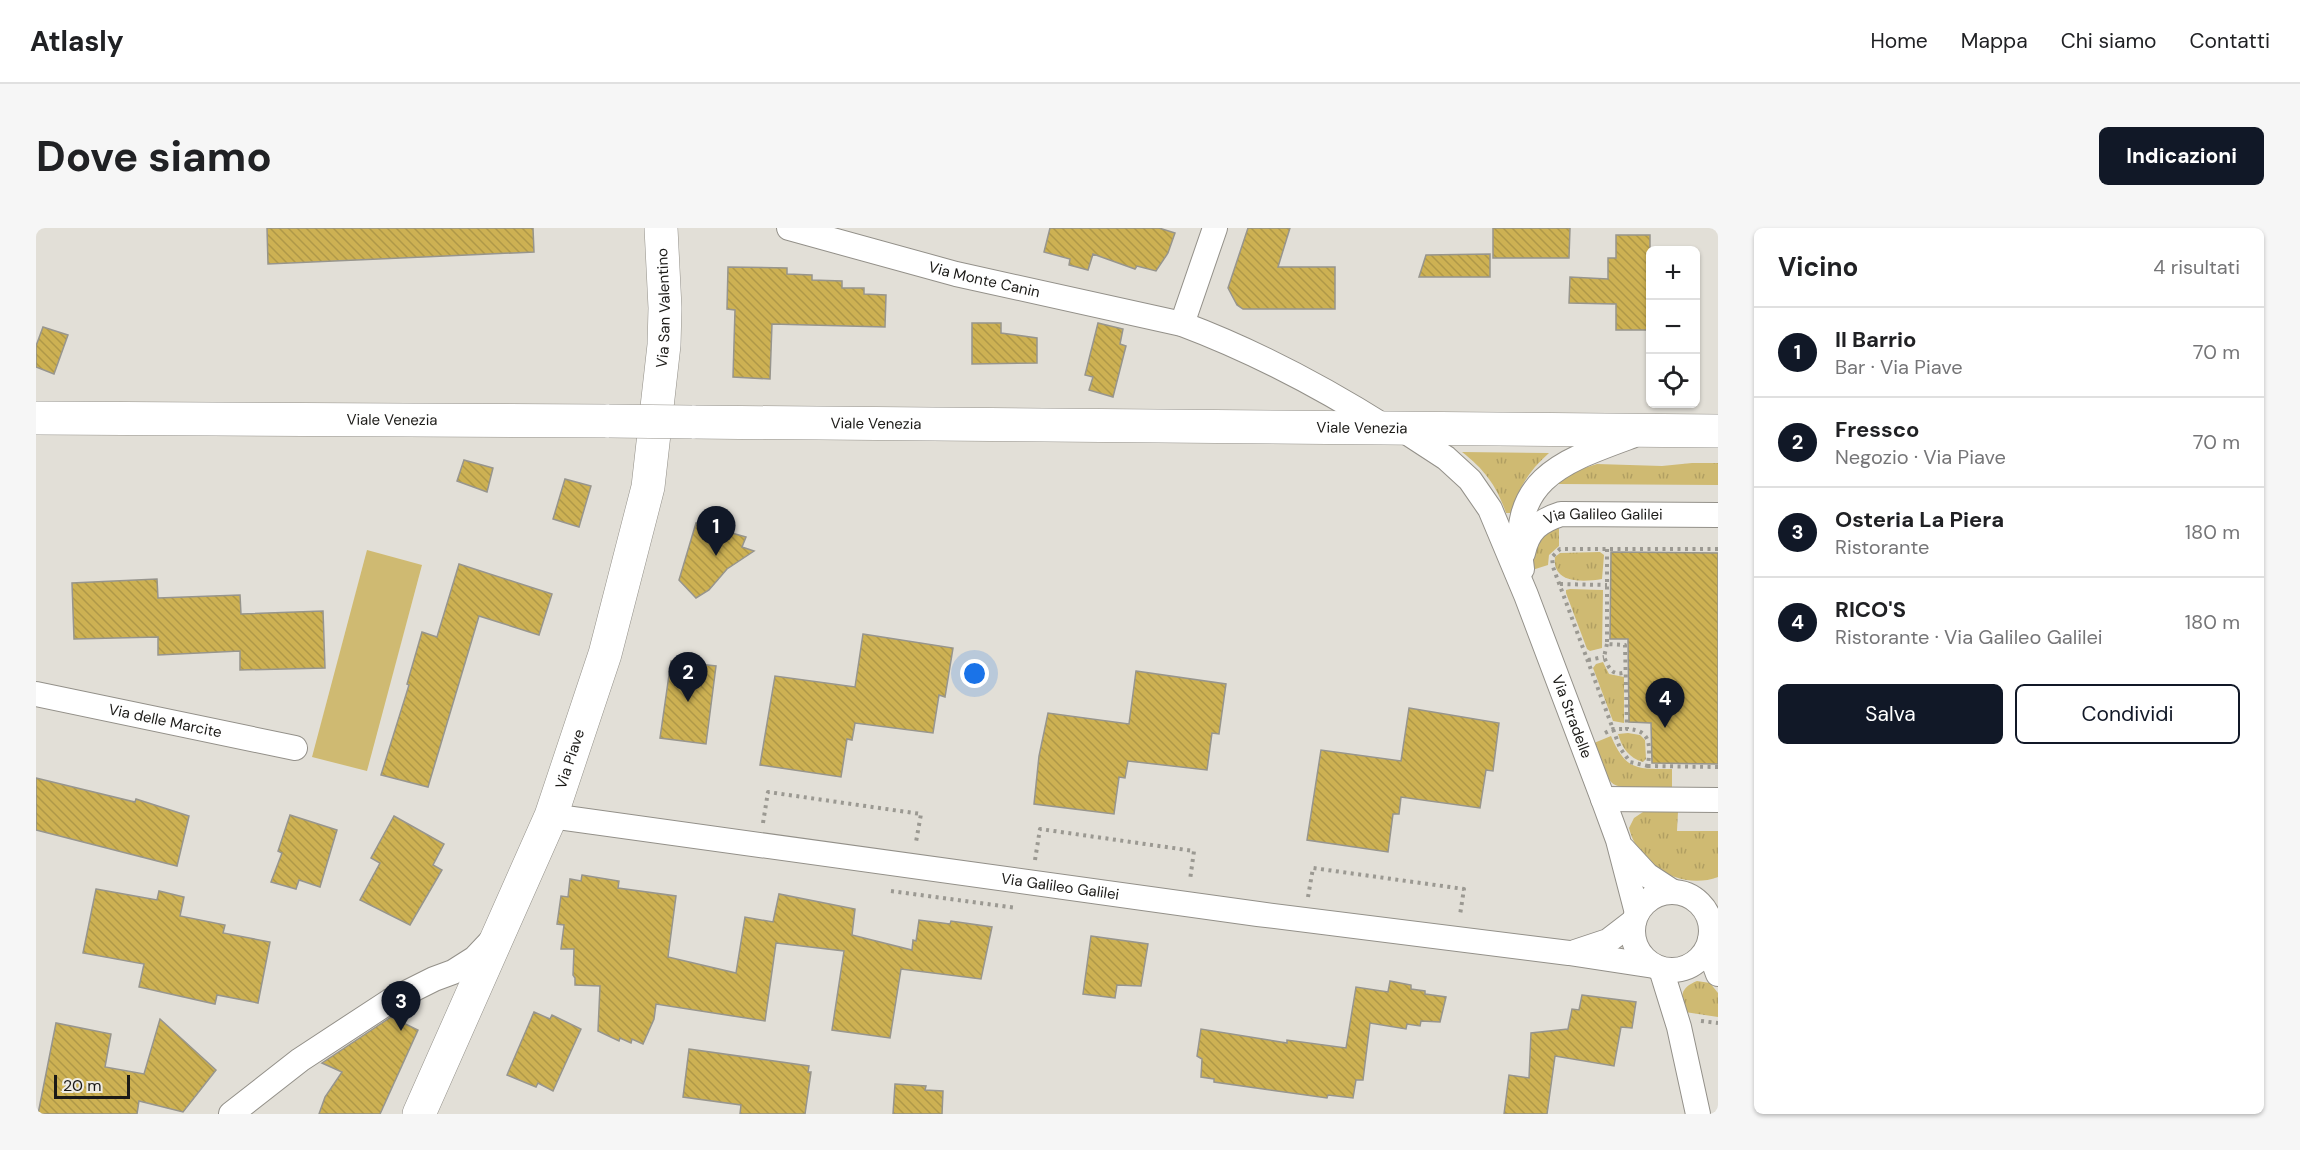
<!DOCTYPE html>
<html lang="it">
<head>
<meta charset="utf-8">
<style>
  :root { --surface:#fff; --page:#f6f6f6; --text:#202124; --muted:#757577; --line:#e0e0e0; --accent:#111827 }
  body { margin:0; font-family:"DM Sans",sans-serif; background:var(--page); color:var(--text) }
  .controls { position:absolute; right:18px; top:18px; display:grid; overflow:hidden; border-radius:9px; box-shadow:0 2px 4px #0004 }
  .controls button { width:54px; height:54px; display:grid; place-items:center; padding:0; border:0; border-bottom:2px solid var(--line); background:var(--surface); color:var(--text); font:30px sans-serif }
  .scale { position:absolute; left:18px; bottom:15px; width:76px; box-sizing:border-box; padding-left:6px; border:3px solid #1b1a17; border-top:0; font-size:16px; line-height:21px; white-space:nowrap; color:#1b1a17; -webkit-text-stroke:4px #efece4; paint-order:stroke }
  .you { position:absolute; left:939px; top:446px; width:21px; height:21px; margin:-15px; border:4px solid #fff; border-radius:50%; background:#1a73e8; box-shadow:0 0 0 9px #1a73e833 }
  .badge { display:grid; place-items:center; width:39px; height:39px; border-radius:50%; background:var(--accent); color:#fff; font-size:20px; font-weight:700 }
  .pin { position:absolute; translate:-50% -50px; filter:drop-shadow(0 2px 3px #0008) }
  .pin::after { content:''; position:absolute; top:32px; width:21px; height:18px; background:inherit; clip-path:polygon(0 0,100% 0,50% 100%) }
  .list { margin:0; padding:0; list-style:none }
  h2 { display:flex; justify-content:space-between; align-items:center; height:78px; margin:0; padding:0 24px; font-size:26px }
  h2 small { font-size:20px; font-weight:400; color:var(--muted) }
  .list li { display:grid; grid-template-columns:39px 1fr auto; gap:18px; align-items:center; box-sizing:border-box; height:90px; padding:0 24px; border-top:2px solid var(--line) }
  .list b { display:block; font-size:22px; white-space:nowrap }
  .list p { margin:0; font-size:20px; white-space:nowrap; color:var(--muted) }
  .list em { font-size:20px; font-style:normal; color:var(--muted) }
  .actions { display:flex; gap:12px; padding:18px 24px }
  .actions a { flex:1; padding:14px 0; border:2px solid var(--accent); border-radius:9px; text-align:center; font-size:21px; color:var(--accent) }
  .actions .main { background:var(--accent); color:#fff }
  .icon { flex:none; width:33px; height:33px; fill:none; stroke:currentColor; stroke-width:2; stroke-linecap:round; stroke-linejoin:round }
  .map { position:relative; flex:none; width:1682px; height:886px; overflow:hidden; border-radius:9px }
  header { display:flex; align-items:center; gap:36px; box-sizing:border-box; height:84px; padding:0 30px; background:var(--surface); border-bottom:2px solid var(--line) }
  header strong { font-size:28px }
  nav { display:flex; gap:33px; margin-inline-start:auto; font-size:21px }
  .intro { display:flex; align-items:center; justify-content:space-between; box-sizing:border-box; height:144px; padding:0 36px }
  h1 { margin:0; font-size:42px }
  .button { padding:15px 27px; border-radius:9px; background:var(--accent); color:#fff; font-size:21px; font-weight:700 }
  main { display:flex; gap:36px; padding:0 36px }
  aside { flex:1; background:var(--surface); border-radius:9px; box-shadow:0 2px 4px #0004 }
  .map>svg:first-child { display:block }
</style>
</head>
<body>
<header>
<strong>Atlasly</strong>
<nav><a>Home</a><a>Mappa</a><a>Chi siamo</a><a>Contatti</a></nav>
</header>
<div class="intro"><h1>Dove siamo</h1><a class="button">Indicazioni</a></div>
<main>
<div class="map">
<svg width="1682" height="886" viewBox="0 0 1682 886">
  <defs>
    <pattern id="grass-tufts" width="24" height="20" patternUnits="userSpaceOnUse" patternTransform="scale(1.5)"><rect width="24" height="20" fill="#cfba72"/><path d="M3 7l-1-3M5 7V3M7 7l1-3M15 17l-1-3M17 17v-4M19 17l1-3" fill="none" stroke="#b19f62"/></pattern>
    <pattern id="building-back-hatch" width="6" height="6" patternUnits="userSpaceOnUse" patternTransform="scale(1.5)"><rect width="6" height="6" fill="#cdb153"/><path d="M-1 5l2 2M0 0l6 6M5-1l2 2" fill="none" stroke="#af9848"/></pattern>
  </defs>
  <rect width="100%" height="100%" fill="#e2dfd7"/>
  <g fill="url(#grass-tufts)">
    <path d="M1426,224L1513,225C1494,242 1482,259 1476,285H1470C1461,258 1448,241 1426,224Z"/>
    <polygon points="1656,235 1682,235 1682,257 1522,256 1536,244 1561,236 1626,238"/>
    <polygon points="1523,298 1523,318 1513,327 1512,337 1493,343 1500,310"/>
    <path d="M1564,324L1568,327L1566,351C1547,354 1516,356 1519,329L1524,325Z"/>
    <polygon points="1534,361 1567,362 1566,420 1554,423 1551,421 1530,365 1530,362"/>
    <polygon points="1567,434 1573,446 1588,449 1588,495 1577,493 1557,440 1560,436"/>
    <path d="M1592,505L1604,507L1609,512L1610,531L1607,534C1593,530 1586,520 1582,506Z"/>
    <path d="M1575,508C1590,543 1601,541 1636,541V560C1623,560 1584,564 1575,554C1566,544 1563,528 1558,515Z"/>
    <path d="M1607,584H1642L1641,603H1682V649C1645,663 1602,637 1593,600L1598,590Z"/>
    <path d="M1661,753L1674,755L1682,765V789L1649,784C1644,768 1644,760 1661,753Z"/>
  </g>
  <polygon fill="#cfba72" points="331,322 386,337 331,543 276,529"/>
  <g fill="url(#building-back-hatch)" stroke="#97958d" stroke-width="1.5">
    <polygon points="231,0 497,0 498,24 232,36"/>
    <polygon points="1014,0 1123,0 1139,5 1132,25 1120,43 1101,38 1099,41 1057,26 1052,42 1033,37 1034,31 1008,24"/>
    <polygon points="1212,0 1254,0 1242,39 1299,39 1299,81 1207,81 1201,77 1192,60"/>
    <polygon points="1457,0 1534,0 1533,30 1457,30"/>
    <polygon points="1580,7 1614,7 1614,102 1580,102 1580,76 1533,75 1534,49 1572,51 1572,30 1580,30"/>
    <polygon points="1454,26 1454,49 1383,49 1390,27"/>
    <polygon points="692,39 751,40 751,46 776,47 776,52 806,53 806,60 828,60 828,66 850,67 849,99 736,96 734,151 697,149 699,82 691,81"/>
    <polygon points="936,95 965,95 965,105 1001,110 1001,135 936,136"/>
    <polygon points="1062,95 1087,101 1084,116 1090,118 1077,169 1053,162 1057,149 1049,147"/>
    <polygon points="7,99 32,107 18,146 0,139 0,118"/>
    <polygon points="428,232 457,240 451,264 421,253"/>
    <polygon points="529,251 555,258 543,299 517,291"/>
    <polygon points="660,295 710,309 706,319 718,323 691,341 673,362 660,370 643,352"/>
    <polygon points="1575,324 1682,325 1682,536 1616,535 1615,495 1593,494 1592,411 1574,411"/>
    <polygon points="423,336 516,366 503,407 443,388 392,559 345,547 373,457 371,456 386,404 401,409"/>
    <polygon points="121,351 122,370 204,367 205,386 287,383 289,440 204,442 204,423 122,427 122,409 38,411 36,355"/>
    <polygon points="827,406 917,420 909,469 903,467 897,505 819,495 816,512 811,511 805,549 724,537 739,448 819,459"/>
    <polygon points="635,433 680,438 670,516 624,510"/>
    <polygon points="1100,443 1190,456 1183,506 1176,505 1171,542 1092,533 1089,550 1083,549 1078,586 998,576 1003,528 1012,485 1093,496"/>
    <polygon points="1373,480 1463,495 1457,543 1450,542 1444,580 1365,569 1363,586 1357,586 1352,624 1271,612 1285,522 1365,533"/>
    <polygon points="0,550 99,574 100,571 153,588 141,638 0,602"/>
    <polygon points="254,587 301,602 284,659 263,652 260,661 235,654 246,625 242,623"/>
    <polygon points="358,588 408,616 397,637 406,642 374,697 324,672 344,635 335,630"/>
    <polygon points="546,647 583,653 582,660 640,668 632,729 700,745 709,689 737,694 743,666 819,681 816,707 876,722 877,712 880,713 883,692 914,696 915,693 956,699 945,751 865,741 854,810 796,802 808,723 740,715 729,793 620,776 618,791 607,816 596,811 595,815 584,810 583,813 562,803 564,758 539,757 539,750 537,747 538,721 525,721 528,697 521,696 525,668 532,669 534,651 545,653"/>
    <polygon points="60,661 121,672 123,663 148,669 144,688 189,697 187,705 234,714 222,775 181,767 179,776 103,759 108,736 47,725"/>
    <polygon points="1055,708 1112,716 1105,758 1081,757 1079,770 1047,766"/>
    <polygon points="1354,753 1375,757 1375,761 1389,763 1389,766 1410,769 1404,794 1385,793 1384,798 1371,796 1370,801 1334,795 1327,852 1320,852 1317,870 1292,867 1291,870 1178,854 1178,851 1165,849 1166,831 1161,828 1165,801 1251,815 1251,812 1310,820 1320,759 1352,764"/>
    <polygon points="1546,767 1600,774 1596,800 1585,799 1578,838 1519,828 1511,886 1468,886 1473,847 1493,850 1495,805 1532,801 1536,781 1543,782"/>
    <polygon points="498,784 514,791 516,787 545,801 517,863 502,855 500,859 471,847"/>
    <polygon points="355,789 382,802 344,886 283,886 289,869 306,844 286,835"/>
    <polygon points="124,791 180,842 147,884 103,873 101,886 2,886 20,795 75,806 69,839 108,846"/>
    <polygon points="653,821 773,838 772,844 775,844 769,886 704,886 705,877 647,869"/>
    <polygon points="859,856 890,858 889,862 907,863 906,886 857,886"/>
  </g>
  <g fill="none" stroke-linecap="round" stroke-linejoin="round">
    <g stroke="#939089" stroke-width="26">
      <g id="street">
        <path id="s1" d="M753,0L920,46L1146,96C1218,123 1286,159 1351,200"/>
        <polyline points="1146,96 1179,0"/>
        <path id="s2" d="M1364,200L1410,230L1434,252L1454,281L1490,367L1567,571L1582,612L1601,685"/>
        <path id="s3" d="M1487,325C1492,302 1503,293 1525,286L1682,287"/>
        <path d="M1486,341C1472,251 1525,234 1596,208"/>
        <path id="s4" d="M0,466L259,520"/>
        <polyline points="1567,571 1682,572"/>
        <path id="s5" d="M515,588L1222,686L1533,725L1618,738"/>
        <polyline points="1587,621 1611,647 1637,664"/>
        <circle cx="1636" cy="703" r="39"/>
        <polyline points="1674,712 1675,727 1682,746"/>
        <polyline points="1539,724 1572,713 1598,693"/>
        <polyline points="1625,741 1643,799 1662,886"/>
        <polyline points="195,886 264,832 354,773 398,751 417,744 439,730 456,712"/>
      </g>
    </g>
    <g stroke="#939089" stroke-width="34">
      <g id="secondary">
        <path id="s6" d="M383,886L515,588L569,426L612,259L628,117L629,80L625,0"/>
      </g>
    </g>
    <g stroke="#939089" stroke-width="34">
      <g id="primary">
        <path id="s7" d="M0,190L573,193"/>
        <path id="s8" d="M656,194L1682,203"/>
      </g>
    </g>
    <g stroke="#9b9992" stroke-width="4" stroke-dasharray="3 4.5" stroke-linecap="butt">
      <path d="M1571,321V416L1589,417L1591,501C1616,502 1614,518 1612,538L1682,539"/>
      <polyline points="1524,356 1571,357"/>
      <path d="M1571,416L1568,429C1573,440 1576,449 1590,444"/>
      <polyline points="1552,432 1568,429"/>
      <polyline points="1569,505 1577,501 1591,501"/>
      <polyline points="1612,538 1594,534 1584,520 1517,339 1516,329 1524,321 1682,321"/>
      <polyline points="727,595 732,564 885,586 880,614"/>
      <polyline points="999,632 1004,601 1158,623 1154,652"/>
      <polyline points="855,663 981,680"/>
      <polyline points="1272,669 1277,640 1428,661 1424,687"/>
      <polyline points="1665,793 1682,795"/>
    </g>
    <use href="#street" stroke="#fff" stroke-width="24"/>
    <use href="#secondary" stroke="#fff" stroke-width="33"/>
    <use href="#primary" stroke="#fff" stroke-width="33"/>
    <g stroke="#939089" stroke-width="34" stroke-linecap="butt">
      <polyline id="primary-bridge" points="573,193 656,194"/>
    </g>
    <use href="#primary-bridge" stroke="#fff" stroke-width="33"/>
  </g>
  <g text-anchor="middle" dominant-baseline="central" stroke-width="4.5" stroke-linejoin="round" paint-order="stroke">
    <g font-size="15" fill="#1b1a17" stroke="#efece4">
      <text stroke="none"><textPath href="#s1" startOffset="202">Via Monte Canin</textPath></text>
      <text stroke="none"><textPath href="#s6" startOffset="849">Via San Valentino</textPath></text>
      <text stroke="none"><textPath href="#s7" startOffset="356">Viale Venezia</textPath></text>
      <text stroke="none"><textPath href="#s8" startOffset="184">Viale Venezia</textPath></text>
      <text stroke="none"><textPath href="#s8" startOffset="670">Viale Venezia</textPath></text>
      <text stroke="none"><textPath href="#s3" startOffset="100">Via Galileo Galilei</textPath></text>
      <text stroke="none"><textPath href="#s2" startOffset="346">Via Stradelle</textPath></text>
      <text stroke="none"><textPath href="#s4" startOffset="132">Via delle Marcite</textPath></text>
      <text stroke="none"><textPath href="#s6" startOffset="386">Via Piave</textPath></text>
      <text stroke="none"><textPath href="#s5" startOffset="514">Via Galileo Galilei</textPath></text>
    </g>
  </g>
</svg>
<div class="controls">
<button>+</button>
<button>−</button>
<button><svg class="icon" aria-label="locate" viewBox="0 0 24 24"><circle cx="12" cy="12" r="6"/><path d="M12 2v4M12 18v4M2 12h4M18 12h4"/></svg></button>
</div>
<div class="scale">20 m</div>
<div class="you"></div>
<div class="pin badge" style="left:680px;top:328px">1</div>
<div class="pin badge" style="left:652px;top:474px">2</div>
<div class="pin badge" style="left:365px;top:803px">3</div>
<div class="pin badge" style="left:1629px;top:500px">4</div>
</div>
<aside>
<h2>Vicino<small>4 risultati</small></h2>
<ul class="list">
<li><span class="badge">1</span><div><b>Il Barrio</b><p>Bar · Via Piave</p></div><em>70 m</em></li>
<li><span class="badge">2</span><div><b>Fressco</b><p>Negozio · Via Piave</p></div><em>70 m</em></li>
<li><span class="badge">3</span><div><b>Osteria La Piera</b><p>Ristorante</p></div><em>180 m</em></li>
<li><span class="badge">4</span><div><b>RICO'S</b><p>Ristorante · Via Galileo Galilei</p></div><em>180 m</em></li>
</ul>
<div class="actions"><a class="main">Salva</a><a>Condividi</a></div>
</aside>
</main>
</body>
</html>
